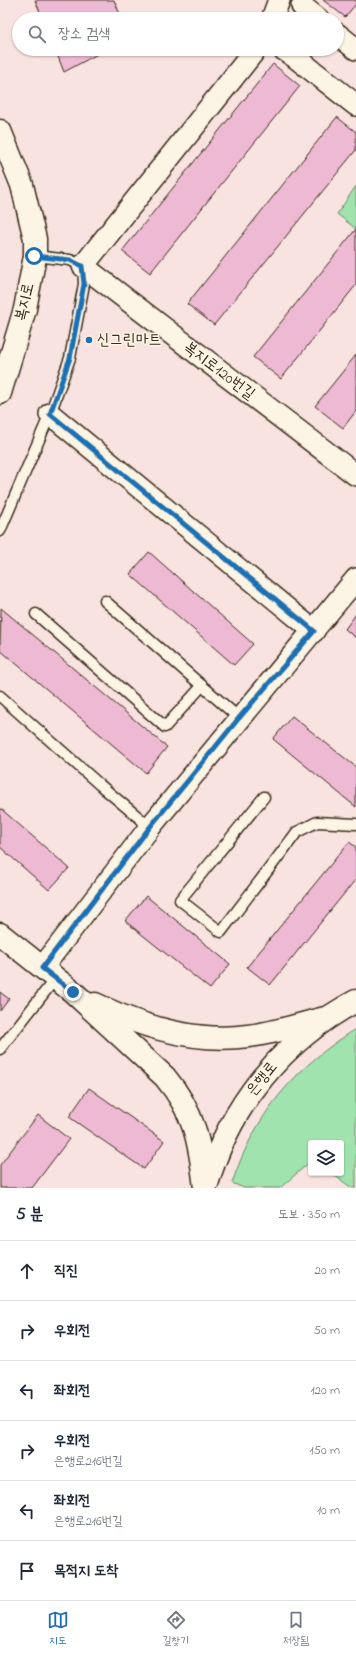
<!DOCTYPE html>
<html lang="ko">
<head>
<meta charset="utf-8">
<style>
  :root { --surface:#fff; --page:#f2f2f3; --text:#1f2937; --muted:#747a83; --line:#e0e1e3; --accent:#1f6fb2 }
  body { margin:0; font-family:"Indie Flower","Poor Story",sans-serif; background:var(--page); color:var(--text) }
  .controls { position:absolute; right:12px; bottom:12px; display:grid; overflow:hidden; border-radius:4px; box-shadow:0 1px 3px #0004 }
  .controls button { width:36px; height:36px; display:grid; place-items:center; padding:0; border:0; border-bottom:1px solid var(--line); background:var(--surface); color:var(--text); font:20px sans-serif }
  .stop { position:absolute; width:12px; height:12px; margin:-9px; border:3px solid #1f6fb2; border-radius:50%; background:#fff }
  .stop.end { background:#1f6fb2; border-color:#fff; box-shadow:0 1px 4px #0008 }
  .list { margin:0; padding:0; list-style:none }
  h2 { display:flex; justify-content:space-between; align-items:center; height:52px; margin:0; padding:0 16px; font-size:17px }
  h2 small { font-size:13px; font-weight:400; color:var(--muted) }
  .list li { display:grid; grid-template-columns:26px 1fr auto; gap:12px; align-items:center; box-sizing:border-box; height:60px; padding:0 16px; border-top:1px solid var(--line) }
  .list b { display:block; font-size:15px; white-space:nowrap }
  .list p { margin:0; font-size:13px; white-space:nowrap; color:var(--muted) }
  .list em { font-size:13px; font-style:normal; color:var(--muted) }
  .icon { flex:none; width:22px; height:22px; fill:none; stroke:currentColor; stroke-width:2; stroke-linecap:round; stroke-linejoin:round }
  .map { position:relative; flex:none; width:356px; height:1188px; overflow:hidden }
  .search { position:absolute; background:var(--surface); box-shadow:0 1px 3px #0004; left:12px; right:12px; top:12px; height:44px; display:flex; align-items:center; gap:10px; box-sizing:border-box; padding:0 14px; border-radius:22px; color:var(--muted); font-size:15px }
  .sheet { height:412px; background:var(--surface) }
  nav { display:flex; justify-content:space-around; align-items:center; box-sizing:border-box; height:56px; border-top:1px solid var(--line); background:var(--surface); font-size:11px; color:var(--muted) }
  nav a { display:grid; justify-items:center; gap:2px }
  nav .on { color:var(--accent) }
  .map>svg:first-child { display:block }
</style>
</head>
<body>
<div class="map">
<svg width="356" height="1188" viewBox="0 0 356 1188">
  <rect width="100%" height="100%" fill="#f8e3e0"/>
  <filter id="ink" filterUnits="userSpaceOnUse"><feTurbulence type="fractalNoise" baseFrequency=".025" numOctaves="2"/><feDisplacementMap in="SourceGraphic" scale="8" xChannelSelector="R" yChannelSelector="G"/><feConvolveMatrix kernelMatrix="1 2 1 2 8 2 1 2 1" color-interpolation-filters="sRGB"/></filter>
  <g filter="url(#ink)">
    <g fill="#a0e3ae" stroke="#6e8666">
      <polygon points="356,186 356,229 337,214"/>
      <path d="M356,1029V1188H352L331,1173H341V1143H311V1161L280,1188H244L232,1183C255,1114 295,1067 356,1029Z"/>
    </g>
    <g fill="#eeb9d3" stroke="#3b2a1e">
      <polygon points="35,0 114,0 122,19 43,19"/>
      <polygon points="323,0 356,0 356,4 345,17"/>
      <polygon points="55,49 107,49 64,72"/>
      <polygon points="273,64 300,86 150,273 122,251"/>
      <polygon points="337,117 356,132 356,150 214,325 187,304"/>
      <polygon points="356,229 356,285 281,379 253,357"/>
      <polygon points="356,355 356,411 343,428 315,406"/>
      <polygon points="149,552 253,644 234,665 130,574"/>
      <polygon points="1,608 167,747 146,773 0,650"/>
      <polygon points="356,614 356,638 345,629"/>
      <polygon points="292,716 356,767 356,807 273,739"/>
      <polygon points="0,808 69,868 49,890 0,847"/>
      <polygon points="349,842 356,847 356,879 270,985 247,967"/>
      <polygon points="146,896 230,964 210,989 125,921"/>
      <polygon points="0,992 9,999 0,1011"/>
      <polygon points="89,1088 164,1141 144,1169 69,1117"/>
      <polygon points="38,1115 69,1139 32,1188 0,1188 0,1165"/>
    </g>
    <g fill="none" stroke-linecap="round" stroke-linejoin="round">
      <g stroke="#3b2a1e" stroke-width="13">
        <g id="service">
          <polyline points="0,531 50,414 70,358 84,284 83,266 70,260 35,256"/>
          <polyline points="105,601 239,718"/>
          <polyline points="36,614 165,727 202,686"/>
          <polyline points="0,696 100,785 150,827"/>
          <polyline points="264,797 180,900 221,932 297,832 317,822 356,824"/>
          <polyline points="0,1049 55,979"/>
        </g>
      </g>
      <g stroke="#3b2a1e" stroke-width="24">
        <g id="minor">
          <polyline points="302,6 318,19"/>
          <polyline points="272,19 279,0"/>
          <polyline points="337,34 356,49"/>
          <polyline points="256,49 83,266 356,475"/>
          <polyline points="283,49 295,57 356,105"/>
          <polyline points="50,414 314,631"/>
          <polyline points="42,968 150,827 356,579"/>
        </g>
      </g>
      <g stroke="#3b2a1e" stroke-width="25">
        <g id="tertiary">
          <polyline points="0,131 22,185 35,239 35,256 25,309 0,393"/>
          <path d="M0,934L73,992L165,1077C195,1113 200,1143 205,1188"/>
          <path d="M95,1004C142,1027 195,1043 248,1036C275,1033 302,1024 328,1017"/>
          <path d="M207,1184C230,1105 283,1040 356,1001"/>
        </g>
      </g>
      <use href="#service" stroke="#fcf5e5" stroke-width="10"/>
      <use href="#minor" stroke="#fcf5e5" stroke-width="21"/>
      <use href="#tertiary" stroke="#fcf5e5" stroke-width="22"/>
    </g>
  </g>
  <g fill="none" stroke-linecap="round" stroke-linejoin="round" filter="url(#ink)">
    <polyline stroke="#1f6fb2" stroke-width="5" points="34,256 70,260 82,266 84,284 70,358 50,414 314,631 239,718 150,827 42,968 73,992"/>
  </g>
  <circle fill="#1f6fb2" stroke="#fcf5e5" stroke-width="1.5" cx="89" cy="340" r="4"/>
  <g text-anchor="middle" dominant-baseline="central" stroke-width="3" stroke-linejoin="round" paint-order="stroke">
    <g font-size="16" fill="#3b2a1e" stroke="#fcf5e5">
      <text transform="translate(25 302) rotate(-77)">복지로</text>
      <text transform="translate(219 371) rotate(37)">복지로120번길</text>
      <text transform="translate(262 1079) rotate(-51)">은행로</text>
    </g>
    <g font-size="16" fill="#3b2a1e" stroke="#fcf5e5" text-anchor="start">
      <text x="97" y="340">신그린마트</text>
    </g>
  </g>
</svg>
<div class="controls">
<button><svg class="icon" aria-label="layers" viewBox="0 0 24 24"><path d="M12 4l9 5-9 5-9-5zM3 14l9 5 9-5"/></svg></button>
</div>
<div class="stop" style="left:34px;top:256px"></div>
<div class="stop end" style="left:73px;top:992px"></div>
<div class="search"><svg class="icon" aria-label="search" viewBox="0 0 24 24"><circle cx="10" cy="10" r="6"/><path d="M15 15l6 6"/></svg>장소 검색</div>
</div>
<section class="sheet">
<h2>5 분<small>도보 · 350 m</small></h2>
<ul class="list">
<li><svg class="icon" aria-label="ahead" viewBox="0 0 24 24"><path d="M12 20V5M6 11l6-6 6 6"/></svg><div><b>직진</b></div><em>20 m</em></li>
<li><svg class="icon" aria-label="right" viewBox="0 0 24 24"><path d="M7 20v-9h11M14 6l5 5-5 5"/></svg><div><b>우회전</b></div><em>50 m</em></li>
<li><svg class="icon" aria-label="left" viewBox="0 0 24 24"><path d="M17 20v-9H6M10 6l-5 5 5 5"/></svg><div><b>좌회전</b></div><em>120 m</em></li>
<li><svg class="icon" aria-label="right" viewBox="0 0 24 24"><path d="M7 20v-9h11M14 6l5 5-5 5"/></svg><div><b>우회전</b><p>은행로216번길</p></div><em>150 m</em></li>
<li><svg class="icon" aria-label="left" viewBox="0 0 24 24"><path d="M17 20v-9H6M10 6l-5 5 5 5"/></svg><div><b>좌회전</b><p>은행로216번길</p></div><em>10 m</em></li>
<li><svg class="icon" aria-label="arrive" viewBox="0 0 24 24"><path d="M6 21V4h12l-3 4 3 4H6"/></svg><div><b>목적지 도착</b></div></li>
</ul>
</section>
<nav>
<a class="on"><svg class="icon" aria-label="map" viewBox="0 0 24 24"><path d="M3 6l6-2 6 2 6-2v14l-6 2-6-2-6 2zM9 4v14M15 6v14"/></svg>지도</a>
<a><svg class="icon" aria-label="directions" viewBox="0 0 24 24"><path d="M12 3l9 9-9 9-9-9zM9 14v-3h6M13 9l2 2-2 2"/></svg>길찾기</a>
<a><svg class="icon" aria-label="saved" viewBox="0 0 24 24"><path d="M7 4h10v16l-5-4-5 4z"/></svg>저장됨</a>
</nav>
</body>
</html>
